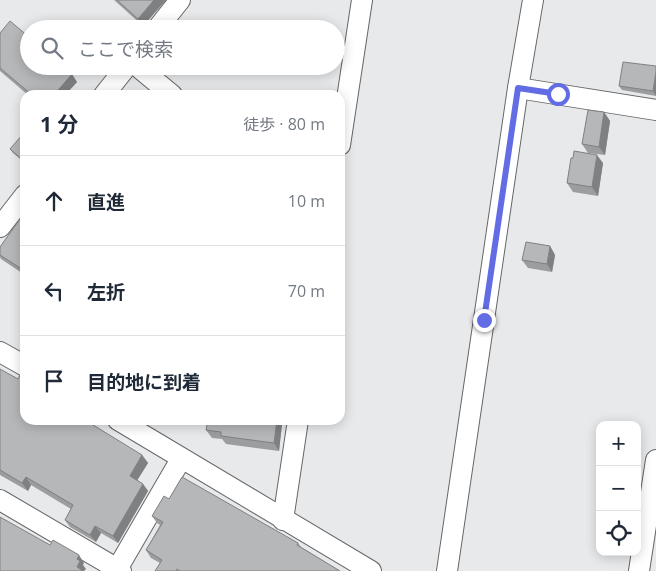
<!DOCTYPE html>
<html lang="ja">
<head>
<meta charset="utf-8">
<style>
  :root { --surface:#fff; --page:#f6f6f7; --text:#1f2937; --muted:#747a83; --line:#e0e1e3 }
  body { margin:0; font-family:"Open Sans","Noto Sans JP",sans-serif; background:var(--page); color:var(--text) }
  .controls { position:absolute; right:15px; bottom:15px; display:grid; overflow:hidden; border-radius:10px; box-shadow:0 2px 12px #0003 }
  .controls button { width:45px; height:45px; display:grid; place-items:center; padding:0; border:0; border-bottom:1px solid var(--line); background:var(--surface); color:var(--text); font:25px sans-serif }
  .stop { position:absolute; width:15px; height:15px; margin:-11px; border:4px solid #626ce4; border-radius:50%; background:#fff }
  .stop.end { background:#626ce4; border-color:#fff; box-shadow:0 1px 5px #0008 }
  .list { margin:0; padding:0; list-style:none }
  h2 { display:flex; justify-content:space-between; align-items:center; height:65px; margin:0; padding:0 20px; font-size:21px }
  h2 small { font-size:16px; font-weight:400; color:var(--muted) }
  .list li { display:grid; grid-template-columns:32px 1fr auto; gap:15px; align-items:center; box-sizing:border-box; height:90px; padding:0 20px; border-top:1px solid var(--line) }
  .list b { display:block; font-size:19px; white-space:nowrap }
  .list em { font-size:16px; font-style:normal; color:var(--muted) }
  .icon { flex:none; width:28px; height:28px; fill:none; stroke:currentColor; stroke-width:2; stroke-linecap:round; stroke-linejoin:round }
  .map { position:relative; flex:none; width:656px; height:571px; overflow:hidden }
  .search { position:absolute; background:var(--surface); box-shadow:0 2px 12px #0003; left:20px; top:20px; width:325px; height:55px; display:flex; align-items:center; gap:12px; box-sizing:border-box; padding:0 18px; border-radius:28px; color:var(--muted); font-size:19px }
  .panel { position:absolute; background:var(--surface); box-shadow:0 2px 12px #0003; left:20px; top:90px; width:325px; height:335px; border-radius:15px }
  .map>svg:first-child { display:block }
</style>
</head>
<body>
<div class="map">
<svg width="656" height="571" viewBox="0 0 656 571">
  <rect width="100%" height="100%" fill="#e7e9eb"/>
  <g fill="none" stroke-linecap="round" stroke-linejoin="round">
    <g stroke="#656668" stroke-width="22">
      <g id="minor">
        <polyline points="157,29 180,0"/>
        <polyline points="137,66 172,95"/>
        <polyline points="518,88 656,110"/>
        <polyline points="104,95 127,66"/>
        <polyline points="340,145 362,0"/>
        <polyline points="0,227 25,195"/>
        <polyline points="0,352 25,366"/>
        <polyline points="118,420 371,571"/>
        <polyline points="0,500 121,571"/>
        <polyline points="283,520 298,420"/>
        <polyline points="116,571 181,459"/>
        <polyline points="447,571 518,88 533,0"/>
        <polyline points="639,571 656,460"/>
      </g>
    </g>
    <use href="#minor" stroke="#fff" stroke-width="20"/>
  </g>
  <g fill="#9c9d9f">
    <polygon points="114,0 166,0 143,26"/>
    <polygon points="0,33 77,82 65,95 28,95 0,71"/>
    <polygon points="656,66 656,96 622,90 619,86"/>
    <polygon points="604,112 610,121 605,155 588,153 582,144"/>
    <polygon points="25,135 25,163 13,153 10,149"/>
    <polygon points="573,158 603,163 598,196 573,192 567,183"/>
    <polygon points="25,212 25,275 1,259 0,257 0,247"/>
    <polygon points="550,246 555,255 552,272 528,268 522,260"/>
    <polygon points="0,369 25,420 142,455 148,463 137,480 143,484 148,491 118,543 101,533 96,542 70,527 65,520 71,509 31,485 28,491 0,475"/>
    <polygon points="282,424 279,451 226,444 222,439 212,438 206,430"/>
    <polygon points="169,499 298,543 301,547 340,571 155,571 160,563 151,558 146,550 160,525 157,523 152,516"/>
  </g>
  <g fill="#7f8082">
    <polygon points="154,0 166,0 143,26 138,19"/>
    <polygon points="656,72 656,96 653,91"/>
    <polygon points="72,74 77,82 65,95 54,95"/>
    <polygon points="604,112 610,121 605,155 599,147"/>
    <polygon points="597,155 603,163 598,196 592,187"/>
    <polygon points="550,246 555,255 552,272 547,264"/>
    <polygon points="277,420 279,420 282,424 279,451 274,443"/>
    <polygon points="142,455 148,463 135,484 130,476"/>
    <polygon points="26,477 31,485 28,491 22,483"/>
    <polygon points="143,484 148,491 118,543 113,536"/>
    <polygon points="95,526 101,533 96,542 90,535"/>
    <polygon points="79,555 84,563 83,565 86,569 84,571 79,571 77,567 77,559"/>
  </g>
  <g fill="#b5b7b9" stroke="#7f8082">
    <polygon points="117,0 154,0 138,19"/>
    <polygon points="10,21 29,37 29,66 62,66 72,74 54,95 32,95 0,68 0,33"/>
    <polygon points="623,62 656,66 656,72 653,91 619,86"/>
    <polygon points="588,110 604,112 599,147 582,144"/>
    <polygon points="23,134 25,135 25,162 10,149"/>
    <polygon points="574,151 597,155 592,187 567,183 571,158 573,158"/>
    <polygon points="25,212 25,271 0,255 0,247"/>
    <polygon points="526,242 550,246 547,264 522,260"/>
    <polygon points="0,369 18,379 20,375 25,378 25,420 85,420 142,455 130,476 143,484 113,536 95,526 90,535 65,520 73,505 26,477 22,483 0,470"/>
    <polygon points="208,420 277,420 274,443 221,436 221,432 206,430"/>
    <polygon points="182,477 298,543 297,545 340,571 180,571 177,569 176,571 155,571 162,560 146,550 163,522 152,516 164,496 169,499"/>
    <polygon points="0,517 50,545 53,540 79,555 77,559 80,561 77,567 83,571 0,571"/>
  </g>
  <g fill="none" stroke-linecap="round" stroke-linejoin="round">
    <polyline stroke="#626ce4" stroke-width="6" points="484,320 518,88 558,94"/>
  </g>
</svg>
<div class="controls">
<button>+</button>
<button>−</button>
<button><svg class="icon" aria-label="locate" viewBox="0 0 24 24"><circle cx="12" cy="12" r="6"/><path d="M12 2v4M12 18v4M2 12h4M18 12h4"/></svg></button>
</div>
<div class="stop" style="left:558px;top:94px"></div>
<div class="stop end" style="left:484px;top:320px"></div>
<div class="search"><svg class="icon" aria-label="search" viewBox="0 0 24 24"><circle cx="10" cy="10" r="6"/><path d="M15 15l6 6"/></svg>ここで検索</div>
<section class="panel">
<h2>1 分<small>徒歩 · 80 m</small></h2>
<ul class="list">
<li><svg class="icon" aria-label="ahead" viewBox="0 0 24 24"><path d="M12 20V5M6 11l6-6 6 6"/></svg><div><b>直進</b></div><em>10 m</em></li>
<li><svg class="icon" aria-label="left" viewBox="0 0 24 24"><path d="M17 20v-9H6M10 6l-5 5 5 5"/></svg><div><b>左折</b></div><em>70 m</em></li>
<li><svg class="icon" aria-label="arrive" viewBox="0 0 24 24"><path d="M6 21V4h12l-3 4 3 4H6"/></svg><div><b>目的地に到着</b></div></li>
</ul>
</section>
</div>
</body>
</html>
